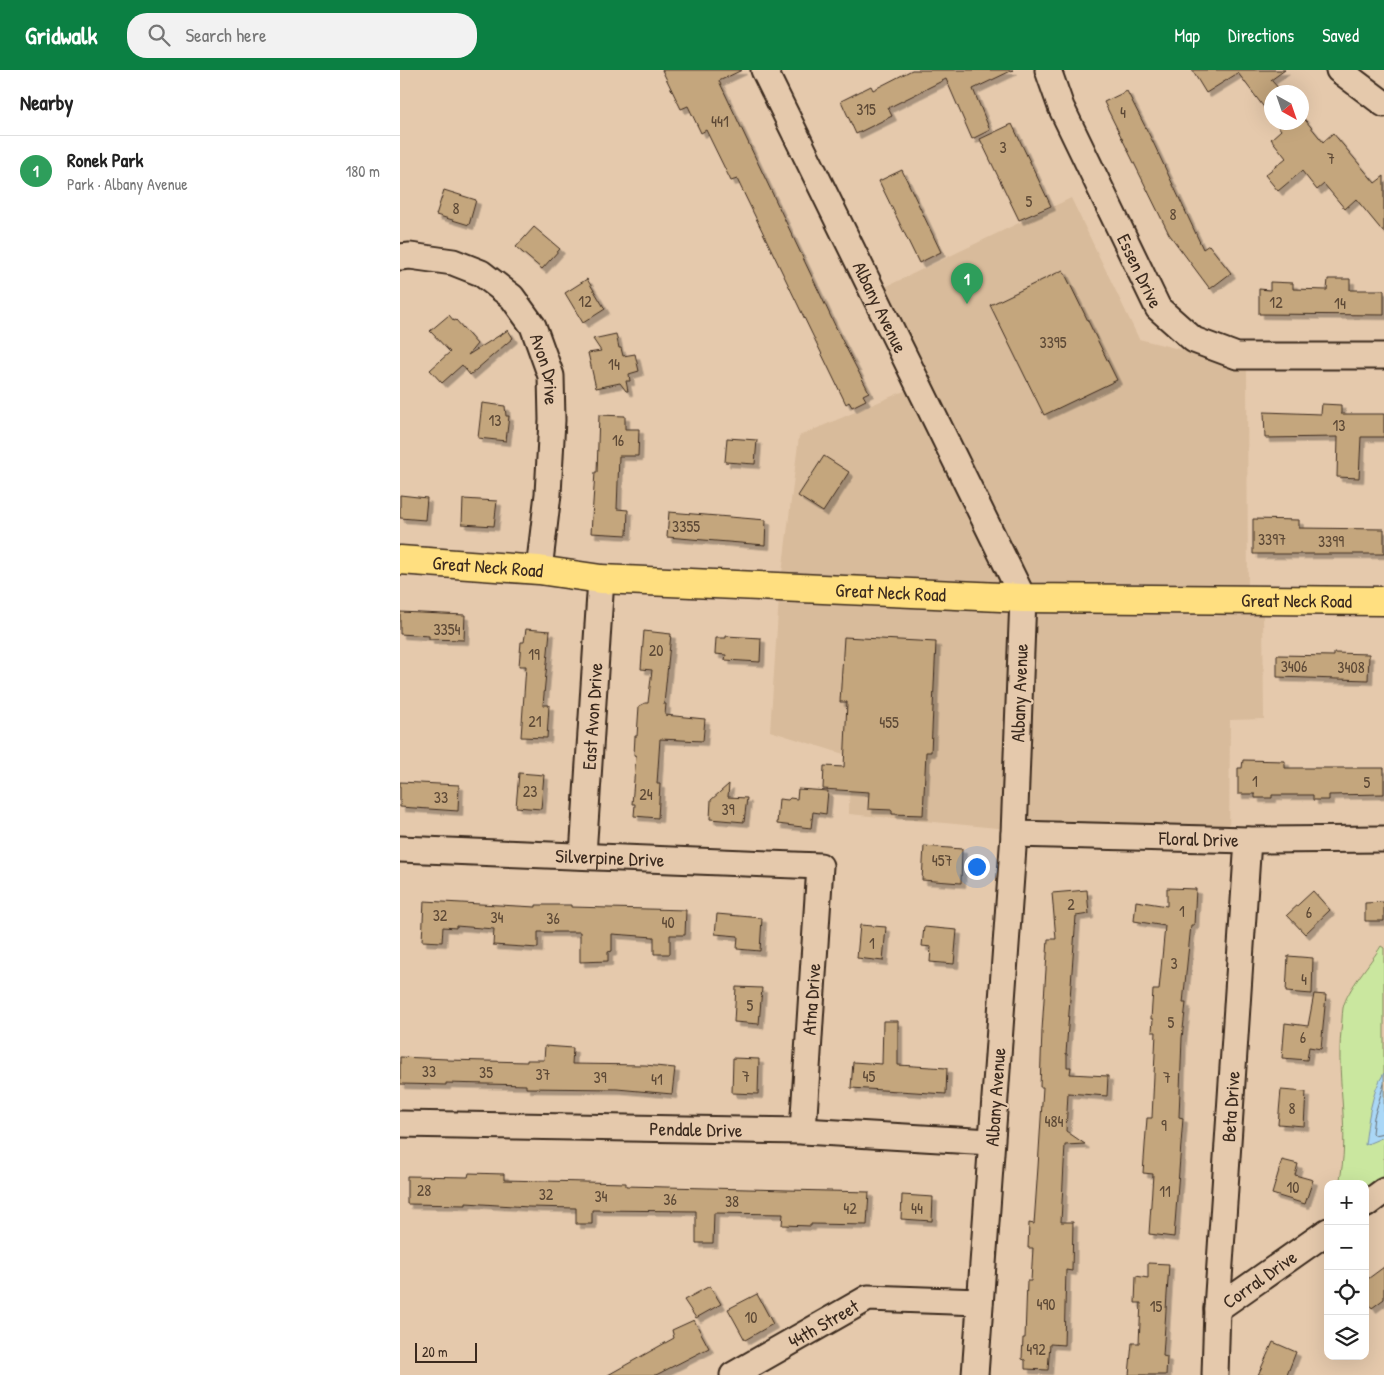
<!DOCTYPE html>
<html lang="en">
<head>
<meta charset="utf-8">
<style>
  :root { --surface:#fff; --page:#f2f2f2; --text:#222; --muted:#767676; --line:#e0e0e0; --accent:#0b8043 }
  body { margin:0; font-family:"Patrick Hand",sans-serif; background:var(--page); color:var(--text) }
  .controls { position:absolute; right:15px; bottom:15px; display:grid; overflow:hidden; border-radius:10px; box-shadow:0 5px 20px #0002 }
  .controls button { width:45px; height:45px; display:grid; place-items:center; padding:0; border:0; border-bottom:1px solid var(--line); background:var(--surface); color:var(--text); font:25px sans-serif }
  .compass { position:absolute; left:864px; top:15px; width:45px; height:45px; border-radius:50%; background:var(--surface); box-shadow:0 5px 20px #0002; rotate:140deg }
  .scale { position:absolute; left:15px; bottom:12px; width:62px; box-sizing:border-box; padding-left:5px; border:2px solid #3b2a1e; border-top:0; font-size:14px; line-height:18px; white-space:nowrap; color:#3b2a1e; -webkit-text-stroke:4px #e5c9ac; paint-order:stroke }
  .you { position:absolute; left:576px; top:796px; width:18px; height:18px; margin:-12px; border:4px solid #fff; border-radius:50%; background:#1a73e8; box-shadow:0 0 0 8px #1a73e833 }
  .badge { display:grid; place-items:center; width:32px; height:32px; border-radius:50%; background:var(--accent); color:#fff; font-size:16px; font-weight:700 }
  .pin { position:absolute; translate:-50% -41px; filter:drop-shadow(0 1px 2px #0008) }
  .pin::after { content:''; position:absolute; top:26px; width:18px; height:15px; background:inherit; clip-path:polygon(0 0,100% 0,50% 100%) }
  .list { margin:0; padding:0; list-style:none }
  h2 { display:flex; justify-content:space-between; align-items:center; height:65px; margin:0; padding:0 20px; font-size:21px }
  h2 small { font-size:16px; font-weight:400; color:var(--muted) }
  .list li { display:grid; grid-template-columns:32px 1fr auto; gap:15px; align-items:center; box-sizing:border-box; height:70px; padding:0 20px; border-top:1px solid var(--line) }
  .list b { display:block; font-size:19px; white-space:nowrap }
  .list p { margin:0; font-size:16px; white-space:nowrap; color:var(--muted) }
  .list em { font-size:16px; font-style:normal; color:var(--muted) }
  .icon { flex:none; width:28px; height:28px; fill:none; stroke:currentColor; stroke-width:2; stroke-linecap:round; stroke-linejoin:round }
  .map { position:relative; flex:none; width:984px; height:1305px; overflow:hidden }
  header { display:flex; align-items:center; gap:30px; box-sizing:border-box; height:70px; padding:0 25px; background:var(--accent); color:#fff }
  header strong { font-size:24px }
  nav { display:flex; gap:28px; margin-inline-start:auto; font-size:18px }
  .search { width:350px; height:45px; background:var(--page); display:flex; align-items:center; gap:12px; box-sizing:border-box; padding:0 18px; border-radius:20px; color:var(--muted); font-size:19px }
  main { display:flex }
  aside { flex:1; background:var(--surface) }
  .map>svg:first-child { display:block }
</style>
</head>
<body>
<header>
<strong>Gridwalk</strong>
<div class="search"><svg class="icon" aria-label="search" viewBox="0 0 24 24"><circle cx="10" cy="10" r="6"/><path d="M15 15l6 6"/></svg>Search here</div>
<nav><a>Map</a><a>Directions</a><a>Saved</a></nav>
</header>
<main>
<aside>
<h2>Nearby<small></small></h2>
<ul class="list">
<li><span class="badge" style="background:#2e9e5b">1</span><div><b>Ronek Park</b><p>Park · Albany Avenue</p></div><em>180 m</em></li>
</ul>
</aside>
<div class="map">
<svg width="984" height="1305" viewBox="0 0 984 1305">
  <defs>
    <filter id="shadow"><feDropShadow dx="4.5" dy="4.5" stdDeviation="0" flood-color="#0004"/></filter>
  </defs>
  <rect width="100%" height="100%" fill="#e5c9ac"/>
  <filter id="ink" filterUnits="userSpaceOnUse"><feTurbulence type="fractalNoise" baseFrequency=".02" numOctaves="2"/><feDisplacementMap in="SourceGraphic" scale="10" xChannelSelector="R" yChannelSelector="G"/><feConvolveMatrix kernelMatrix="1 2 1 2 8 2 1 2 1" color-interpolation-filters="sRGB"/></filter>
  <g filter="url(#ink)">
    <polygon fill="#d8bb9b" points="671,128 739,269 847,296 848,536 863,538 864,649 830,650 829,780 449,744 450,686 370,661 379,528 399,366 523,313 477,221"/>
    <path fill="#cae79f" stroke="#82885e" d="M981,876L984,878V1112L965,1126V1114H939C951,1063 936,1012 941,961C942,953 942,945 943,938C947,919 971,893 981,876Z"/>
    <path fill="#aad7f6" stroke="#7e92a0" d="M984,1003V1067L965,1075C968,1051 971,1023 984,1003Z"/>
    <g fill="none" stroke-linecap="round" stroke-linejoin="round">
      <polyline stroke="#676f74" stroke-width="1" points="984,1014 974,1047 972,1063 974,1065 984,1063"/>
    </g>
    <g fill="#c4a67d" stroke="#3b2a1e" filter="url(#shadow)">
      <polygon points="262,0 342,0 319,11 441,268 469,322 463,325 466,330 452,337 449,332 446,334 337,109 331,111 306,60 301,63 288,36 281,39"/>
      <polygon points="512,0 613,0 573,19 590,60 572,69 546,9 488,38 492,46 456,64 441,31 471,16 473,20"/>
      <polygon points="792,0 885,0 871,10 882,22 872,22 872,48 838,3 806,23"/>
      <polygon points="727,21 753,72 803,179 809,175 831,203 810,219 769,164 704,32"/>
      <polygon points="902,46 923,72 933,63 975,113 984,106 984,163 956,129 945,139 924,114 917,120 902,101 878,121 865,105 886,88 871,69 881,60 875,52 902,52"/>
      <polygon points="612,54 651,136 619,150 580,69"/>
      <polygon points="502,100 541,182 519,193 479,111"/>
      <polygon points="44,120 76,130 69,155 36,145"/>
      <polygon points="134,157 160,179 142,199 116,177"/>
      <polygon points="663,200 717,310 644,345 590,235"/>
      <polygon points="187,209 205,239 183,253 165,223"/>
      <polygon points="928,209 950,209 950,220 984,220 984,245 859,244 859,219 870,220 870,212 893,213 893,219 927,220"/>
      <polygon points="49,245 54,251 56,250 77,274 68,285 108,260 113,268 70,305 62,295 42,313 30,300 50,282 30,261"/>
      <polygon points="216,264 219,278 221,278 223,286 235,284 239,301 229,304 230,311 226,311 228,321 226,321 220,313 196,318 188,283 201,281 193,269"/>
      <polygon points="82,333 105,336 106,346 109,346 106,371 78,368"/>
      <polygon points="922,334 941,335 941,344 984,344 984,367 961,367 959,408 937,407 938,367 865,368 864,342 921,344"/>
      <polygon points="199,345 225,346 225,359 239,359 238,386 219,386 217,439 228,440 227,465 191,463 195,402 197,402"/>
      <polygon points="327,368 357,370 355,394 325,392"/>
      <polygon points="424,386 449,402 423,442 398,426"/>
      <polygon points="0,425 27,428 25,450 0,448"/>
      <polygon points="63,429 97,431 94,456 62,454"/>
      <polygon points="269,442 366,450 365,475 267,467"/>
      <polygon points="853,449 899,450 899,458 984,459 984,484 853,484"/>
      <polygon points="0,542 65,545 64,570 29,569 29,566 0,564"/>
      <polygon points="126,559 150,561 143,635 149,635 147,668 121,667 126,596 119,596 121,572 124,572"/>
      <polygon points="244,561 271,564 264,634 266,634 265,645 305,649 303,671 260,669 257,714 260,714 258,748 234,746 235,734 232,734 236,686 234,685 235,666 237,666 239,636 245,633 248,633 252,600 241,599"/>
      <polygon points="326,566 361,568 360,592 325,590 326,585 315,584 316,568 326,568"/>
      <polygon points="444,567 536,572 531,682 526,682 523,745 492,744 492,740 468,739 469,722 423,719 424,696 444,697 447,632 440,632"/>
      <polygon points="934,583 969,584 968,610 877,607 877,585 934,586"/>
      <polygon points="843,690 885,691 885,698 984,698 984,724 929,725 929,730 913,730 913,725 872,725 872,728 855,728 855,724 838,724 838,698 842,698"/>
      <polygon points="119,703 144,705 141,739 116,737"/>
      <polygon points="0,712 59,715 58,741 0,737"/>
      <polygon points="329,714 328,727 347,728 344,752 310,749 311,730"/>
      <polygon points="398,719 428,721 426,744 413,742 411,758 377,754 379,729 388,730 390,728 397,729"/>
      <polygon points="524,776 562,779 561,813 522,810"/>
      <polygon points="767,818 796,819 794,855 791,855 783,933 786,933 782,968 779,1047 783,1048 774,1167 749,1164 753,1104 743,1103 747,1048 752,1048 756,962 752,962 753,949 751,949 753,920 759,920 765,856 734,851 736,831 767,836"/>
      <polygon points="687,820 689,844 676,846 666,984 667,984 667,997 671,997 670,1004 708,1006 707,1026 668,1023 666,1061 685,1074 665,1075 661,1152 673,1152 672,1201 666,1200 664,1275 650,1274 648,1300 625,1299 625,1290 622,1289 623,1268 625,1268 627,1211 631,1211 633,1178 628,1178 629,1153 634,1154 638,1097 643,1017 640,1017 642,960 648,869 656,869 652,823"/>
      <polygon points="913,821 930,840 905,864 887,845"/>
      <polygon points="24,831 136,837 136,835 171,835 171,837 286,840 285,865 270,865 270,884 254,884 254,867 212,864 212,881 208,882 208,891 180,892 180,862 138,862 138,878 93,875 94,859 56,856 56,858 43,857 42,872 22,871"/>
      <polygon points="984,832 984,851 965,851 965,833"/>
      <polygon points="317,844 362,848 360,881 337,879 338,866 315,864"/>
      <polygon points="460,855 486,857 483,891 457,888"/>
      <polygon points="524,857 557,860 554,894 530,892 531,877 522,876"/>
      <polygon points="888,886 913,888 912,924 886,922"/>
      <polygon points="336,917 362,918 359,954 334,952"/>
      <polygon points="914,924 926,925 921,979 909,977 907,990 882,988 885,953 908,956"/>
      <polygon points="483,951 498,951 498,995 547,998 546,1024 451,1018 453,992 482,994"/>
      <polygon points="145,976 173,978 172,994 245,995 275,998 272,1024 217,1019 126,1018 126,1015 46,1013 46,1015 0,1014 0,987 47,989 47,990 127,992 127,990 144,990"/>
      <polygon points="333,988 359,989 358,1024 332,1023"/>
      <polygon points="881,1020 906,1022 904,1056 878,1054"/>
      <polygon points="882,1090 898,1094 895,1105 913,1110 905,1134 872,1124"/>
      <polygon points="69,1103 104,1104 104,1110 226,1113 226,1116 469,1122 467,1155 411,1154 411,1156 382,1155 383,1144 314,1143 313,1173 296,1173 296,1141 192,1140 192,1154 176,1154 176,1138 129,1137 66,1133 66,1135 7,1134 7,1106 68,1107"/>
      <polygon points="502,1125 533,1127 532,1151 501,1149"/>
      <polygon points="748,1193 769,1194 763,1286 767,1287 766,1305 729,1305 732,1273 739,1273 741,1233 735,1233 736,1206 748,1208"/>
      <polygon points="984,1197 984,1229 972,1238 965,1228 965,1211"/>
      <polygon points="310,1216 321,1234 296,1248 284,1230"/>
      <polygon points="357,1224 373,1254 345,1270 328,1239"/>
      <polygon points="294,1250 309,1278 256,1305 208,1305 274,1268 272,1260"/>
      <polygon points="873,1272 896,1282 887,1305 858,1305"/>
    </g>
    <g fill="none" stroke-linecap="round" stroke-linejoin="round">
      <g stroke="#3b2a1e" stroke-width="29">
        <g id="minor">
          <path id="s1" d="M364,0L623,528L614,764L575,1305"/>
          <path id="s2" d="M648,0L661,37L758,238L794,270L837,286H984"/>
          <polyline points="939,0 984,34"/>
          <path id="s3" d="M0,187L10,186L53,192L81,203L112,227L133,256L151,306L152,350L148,424L139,500"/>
          <path id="s4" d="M614,764L848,770L984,769"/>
          <path id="s5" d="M0,779L420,796L403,1061"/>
          <path id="s6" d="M183,785L201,509"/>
          <path id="s7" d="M0,1054L403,1061L591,1072"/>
          <polyline points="965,1135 984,1121"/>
          <path id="s8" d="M817,1239L928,1161"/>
          <path id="s9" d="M333,1305L468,1228L580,1232"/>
          <path id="s10" d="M815,1305L817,1239L848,770"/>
        </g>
      </g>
      <g stroke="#3b2a1e" stroke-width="31">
        <g id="major">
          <path id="s11" d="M0,490L139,500L201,509L623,528L984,531"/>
        </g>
      </g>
      <use href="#minor" stroke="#e5c9ac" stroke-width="25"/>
      <use href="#major" stroke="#ffdf80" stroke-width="28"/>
    </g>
  </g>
  <g text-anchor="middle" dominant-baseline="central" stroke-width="4.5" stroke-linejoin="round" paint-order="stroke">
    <g font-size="16" fill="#5d4936">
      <text x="466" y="39">315</text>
      <text x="723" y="42">4</text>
      <text x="320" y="51">441</text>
      <text x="603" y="77">3</text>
      <text x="931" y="88">7</text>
      <text x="629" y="131">5</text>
      <text x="56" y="138">8</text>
      <text x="773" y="144">8</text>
      <text x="185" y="231">12</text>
      <text x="876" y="232">12</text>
      <text x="940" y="233">14</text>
      <text x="653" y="272">3395</text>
      <text x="214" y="294">14</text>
      <text x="95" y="350">13</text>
      <text x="939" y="355">13</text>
      <text x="218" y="370">16</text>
      <text x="286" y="456">3355</text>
      <text x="872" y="469">3397</text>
      <text x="931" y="471">3399</text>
      <text x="47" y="559">3354</text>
      <text x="256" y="580">20</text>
      <text x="134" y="584">19</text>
      <text x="894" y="596">3406</text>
      <text x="951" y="597">3408</text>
      <text x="135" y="651">21</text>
      <text x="489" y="652">455</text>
      <text x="855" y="711">1</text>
      <text x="967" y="712">5</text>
      <text x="130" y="721">23</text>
      <text x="246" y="724">24</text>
      <text x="41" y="727">33</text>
      <text x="328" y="739">39</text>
      <text x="542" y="790">457</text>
      <text x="671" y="834">2</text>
      <text x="782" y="841">1</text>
      <text x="909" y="842">6</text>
      <text x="40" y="845">32</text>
      <text x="97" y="847">34</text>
      <text x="153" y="848">36</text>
      <text x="268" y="852">40</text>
      <text x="472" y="873">1</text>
      <text x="774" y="893">3</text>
      <text x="904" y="909">4</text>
      <text x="350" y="935">5</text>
      <text x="771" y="952">5</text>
      <text x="903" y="967">6</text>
      <text x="29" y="1001">33</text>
      <text x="86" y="1002">35</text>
      <text x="143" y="1004">37</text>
      <text x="346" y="1006">7</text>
      <text x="469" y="1006">45</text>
      <text x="200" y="1007">39</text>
      <text x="767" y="1007">7</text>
      <text x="257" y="1009">41</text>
      <text x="892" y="1038">8</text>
      <text x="654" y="1051">484</text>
      <text x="764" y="1055">9</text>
      <text x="893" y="1117">10</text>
      <text x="24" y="1120">28</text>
      <text x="765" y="1121">11</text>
      <text x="146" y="1124">32</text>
      <text x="201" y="1126">34</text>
      <text x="270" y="1129">36</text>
      <text x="332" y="1131">38</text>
      <text x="450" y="1138">42</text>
      <text x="517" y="1138">44</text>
      <text x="646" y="1234">490</text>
      <text x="756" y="1236">15</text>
      <text x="351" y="1247">10</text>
      <text x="636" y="1279">492</text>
    </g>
    <g font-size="19" fill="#3b2a1e" stroke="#e5c9ac">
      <text stroke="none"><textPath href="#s2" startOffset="221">Essen Drive</textPath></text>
      <text stroke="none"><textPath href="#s1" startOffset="264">Albany Avenue</textPath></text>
      <text stroke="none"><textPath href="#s3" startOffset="204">Avon Drive</textPath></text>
      <text stroke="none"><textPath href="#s11" startOffset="88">Great Neck Road</textPath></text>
      <text stroke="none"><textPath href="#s11" startOffset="492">Great Neck Road</textPath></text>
      <text stroke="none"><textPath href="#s11" startOffset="898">Great Neck Road</textPath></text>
      <text transform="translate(619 623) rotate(-88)">Albany Avenue</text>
      <text stroke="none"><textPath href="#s6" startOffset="139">East Avon Drive</textPath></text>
      <text stroke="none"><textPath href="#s4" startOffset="185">Floral Drive</textPath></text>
      <text stroke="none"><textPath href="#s5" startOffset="210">Silverpine Drive</textPath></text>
      <text transform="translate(411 929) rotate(-86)">Atna Drive</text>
      <text transform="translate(595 1027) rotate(-86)">Albany Avenue</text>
      <text stroke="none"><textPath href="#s10" startOffset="269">Beta Drive</textPath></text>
      <text stroke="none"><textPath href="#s7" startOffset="296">Pendale Drive</textPath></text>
      <text stroke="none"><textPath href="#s8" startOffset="52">Corral Drive</textPath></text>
      <text stroke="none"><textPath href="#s9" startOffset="104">44th Street</textPath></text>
    </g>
  </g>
</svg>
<div class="controls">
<button>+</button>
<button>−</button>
<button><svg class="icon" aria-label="locate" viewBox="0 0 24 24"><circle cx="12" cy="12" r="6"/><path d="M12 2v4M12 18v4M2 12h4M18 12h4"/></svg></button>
<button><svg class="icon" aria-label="layers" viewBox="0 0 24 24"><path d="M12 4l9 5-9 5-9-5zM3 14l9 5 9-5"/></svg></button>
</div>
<svg class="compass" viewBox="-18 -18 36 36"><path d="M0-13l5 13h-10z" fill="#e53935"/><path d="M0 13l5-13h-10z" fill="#767676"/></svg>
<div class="scale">20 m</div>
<div class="you"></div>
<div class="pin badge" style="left:567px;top:234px;background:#2e9e5b">1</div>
</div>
</main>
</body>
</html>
